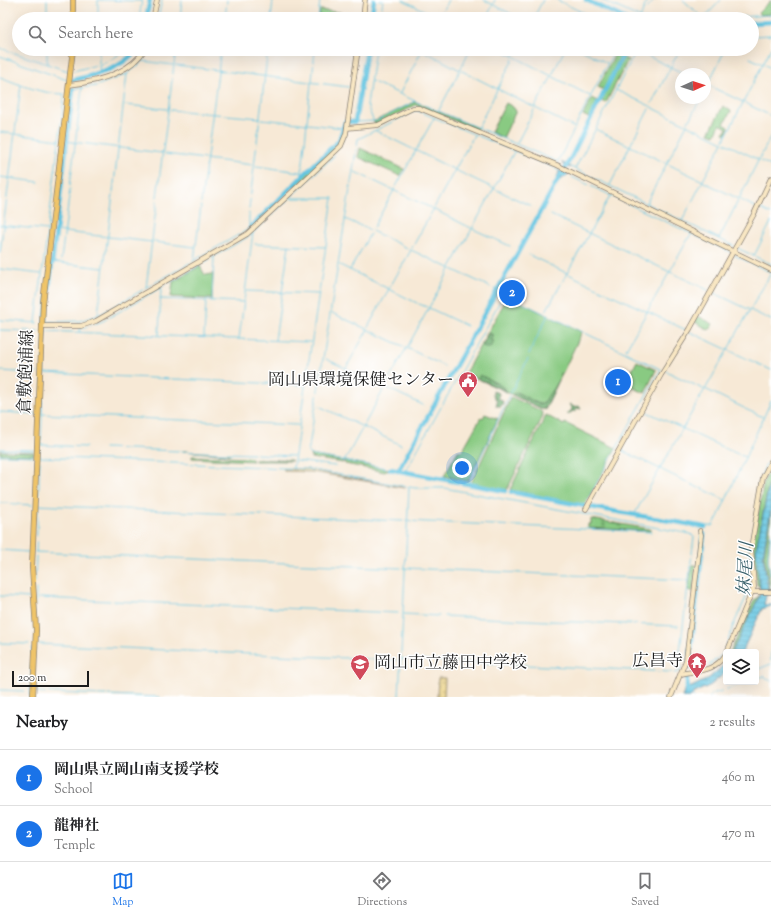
<!DOCTYPE html>
<html lang="en">
<head>
<meta charset="utf-8">
<style>
  :root { --surface:#fff; --page:#f6f6f6; --text:#202124; --muted:#757577; --line:#e0e0e0; --accent:#1a73e8 }
  body { margin:0; font-family:"Sorts Mill Goudy","Noto Serif JP",serif; background:var(--page); color:var(--text) }
  .controls { position:absolute; right:12px; bottom:12px; display:grid; overflow:hidden; border-radius:4px; box-shadow:0 4px 16px #0002 }
  .controls button { width:36px; height:36px; display:grid; place-items:center; padding:0; border:0; border-bottom:1px solid var(--line); background:var(--surface); color:var(--text); font:20px sans-serif }
  .compass { position:absolute; left:675px; top:68px; width:36px; height:36px; border-radius:50%; background:var(--surface); box-shadow:0 4px 16px #0002; rotate:87deg }
  .scale { position:absolute; left:12px; bottom:10px; width:77px; box-sizing:border-box; padding-left:4px; border:2px solid #1c1c1c; border-top:0; font-size:11px; line-height:14px; white-space:nowrap; color:#1c1c1c; -webkit-text-stroke:3px #fff; paint-order:stroke }
  .you { position:absolute; left:462px; top:468px; width:14px; height:14px; margin:-10px; border:3px solid #fff; border-radius:50%; background:#1a73e8; box-shadow:0 0 0 6px #1a73e833 }
  .badge { display:grid; place-items:center; width:26px; height:26px; border-radius:50%; background:var(--accent); color:#fff; font-size:13px; font-weight:700 }
  .pin { position:absolute; translate:-50% -50%; border:2px solid #fff; box-shadow:0 1px 4px #0006 }
  .list { margin:0; padding:0; list-style:none }
  h2 { display:flex; justify-content:space-between; align-items:center; height:52px; margin:0; padding:0 16px; font-size:17px }
  h2 small { font-size:13px; font-weight:400; color:var(--muted) }
  .list li { display:grid; grid-template-columns:26px 1fr auto; gap:12px; align-items:center; box-sizing:border-box; height:56px; padding:0 16px; border-top:1px solid var(--line) }
  .list b { display:block; font-size:15px; white-space:nowrap }
  .list p { margin:0; font-size:13px; white-space:nowrap; color:var(--muted) }
  .list em { font-size:13px; font-style:normal; color:var(--muted) }
  .icon { flex:none; width:22px; height:22px; fill:none; stroke:currentColor; stroke-width:2; stroke-linecap:round; stroke-linejoin:round }
  .map { position:relative; flex:none; width:771px; height:697px; overflow:hidden }
  .search { position:absolute; background:var(--surface); box-shadow:0 4px 16px #0002; left:12px; right:12px; top:12px; height:44px; display:flex; align-items:center; gap:10px; box-sizing:border-box; padding:0 14px; border-radius:22px; color:var(--muted); font-size:15px }
  .sheet { height:164px; background:var(--surface) }
  nav { display:flex; justify-content:space-around; align-items:center; box-sizing:border-box; height:56px; border-top:1px solid var(--line); background:var(--surface); font-size:11px; color:var(--muted) }
  nav a { display:grid; justify-items:center; gap:2px }
  nav .on { color:var(--accent) }
  .map>svg:first-child { display:block }
</style>
</head>
<body>
<div class="map">
<svg width="771" height="697" viewBox="0 0 771 697">
  <defs>
    <pattern id="forest-crowns" width="20" height="18" patternUnits="userSpaceOnUse"><rect width="20" height="18" fill="#6eae70"/><path d="M2 6a3 3 0 1 1 6 0M12 15a3 3 0 1 1 6 0" fill="none" stroke="#5a8d5b"/></pattern>
    <pattern id="sand-dots" width="8" height="8" patternUnits="userSpaceOnUse"><rect width="8" height="8" fill="#eeda9e"/><path d="M2 2h.1M6 6h.1" fill="none" stroke="#ccba88" stroke-width="1.8" stroke-linecap="round"/></pattern>
    <pattern id="cemetery-stones" width="16" height="16" patternUnits="userSpaceOnUse"><rect width="16" height="16" fill="#89ca82"/><path d="M2 7V4a2 2 0 0 1 4 0v3zM10 15v-3a2 2 0 0 1 4 0v3z" fill="#76ad70"/></pattern>
    <pattern id="water-rules" width="6" height="5" patternUnits="userSpaceOnUse"><rect width="6" height="5" fill="#63c5e1"/><path d="M0 2.5h6" fill="none" stroke="#55a9c0"/></pattern>
  </defs>
  <rect width="100%" height="100%" fill="#fff"/>
  <filter id="ink" filterUnits="userSpaceOnUse"><feTurbulence type="fractalNoise" baseFrequency=".025" numOctaves="2"/><feDisplacementMap in="SourceGraphic" scale="8" xChannelSelector="R" yChannelSelector="G"/><feConvolveMatrix kernelMatrix="1 2 1 2 8 2 1 2 1" color-interpolation-filters="sRGB"/></filter>
  <filter id="wash" filterUnits="userSpaceOnUse"><feTurbulence type="fractalNoise" baseFrequency=".012" numOctaves="4" result="noise"/><feDisplacementMap in="SourceGraphic" scale="16" xChannelSelector="R" yChannelSelector="G"/><feGaussianBlur stdDeviation="0.9" result="paint"/><feColorMatrix in="noise" values="0 0 0 0 0 0 0 0 0 0 0 0 0 0 0 0 0 1.4 0 .05"/><feComposite in="paint" operator="in"/></filter>
  <g filter="url(#wash)">
    <rect width="100%" height="100%" fill="#f7e9d6"/>
    <g fill="#89ca82" stroke="#52734f">
      <polygon points="771,0 771,14 760,15 758,13"/>
      <polygon points="320,10 346,13 345,19 319,19"/>
      <polygon points="615,54 621,57 604,90 598,87"/>
      <polygon points="623,58 628,60 606,103 601,101"/>
      <polygon points="592,98 598,101 589,118 583,115"/>
      <polygon points="415,102 477,128 476,130 416,105 379,124 375,124 373,122"/>
      <polygon points="506,103 513,107 516,111 503,138 491,132"/>
      <polygon points="723,106 731,111 724,124 729,127 726,134 724,133 727,128 720,124 715,135 709,133"/>
      <path d="M344,130C347,145 308,176 297,186H294L339,143Z"/>
      <polygon points="360,148 404,169 400,176 358,157"/>
      <polygon points="200,266 205,275 213,274 212,299 171,297 173,282"/>
      <polygon points="508,296 582,332 545,410 465,373"/>
      <polygon points="698,316 713,324 709,330 695,322"/>
      <polygon points="637,361 656,370 645,393 627,385 626,382"/>
      <polygon points="511,397 541,411 543,416 507,490 471,483"/>
      <polygon points="485,414 498,419 468,481 444,476 458,451 462,451 481,417 483,418"/>
      <polygon points="546,415 564,425 565,423 616,448 585,505 510,490"/>
      <polygon points="0,451 34,452 34,455 0,454"/>
      <polygon points="183,451 230,454 229,455"/>
      <polygon points="310,455 343,461 343,463 311,458"/>
      <polygon points="192,456 252,458 253,461 192,458"/>
      <polygon points="255,459 291,460 292,461 255,461"/>
      <polygon points="344,461 388,469 385,472 345,464"/>
      <polygon points="771,463 771,472 756,549 760,590 759,586 757,585 752,549 764,481"/>
      <path d="M771,510C771,526 768,541 768,557C768,568 771,580 770,591L764,555Z"/>
      <polygon points="692,565 696,565 693,592 688,591"/>
      <polygon points="759,596 732,652 730,652 754,600"/>
    </g>
    <g fill="url(#forest-crowns)" stroke="#456546">
      <polygon points="489,333 492,334 492,337 489,339 493,341 490,348 484,348 482,345"/>
      <polygon points="560,373 562,374 545,409 542,409 512,395 516,392 539,404 543,404 560,377"/>
      <polygon points="480,375 500,385 507,391 478,379"/>
      <polygon points="493,391 499,393 498,398 502,400 503,403 501,406 496,406 497,401 493,395"/>
      <polygon points="569,404 574,407 579,406 581,409 576,408 576,412 573,411 568,415 567,413 572,410"/>
    </g>
    <g fill="url(#sand-dots)" stroke="#857b5d">
      <polygon points="283,469 307,469 405,488 312,472 285,471"/>
      <polygon points="438,678 445,678 444,697 437,697"/>
    </g>
    <polygon fill="url(#cemetery-stones)" stroke="#52734f" points="591,519 650,529 650,531 588,528 588,524 591,524"/>
    <g fill="url(#water-rules)" stroke="#40707e">
      <polygon points="561,162 571,167 567,168 565,172 569,175 559,180 557,179 559,171 563,171 565,166"/>
      <polygon points="771,474 771,509 763,555 768,588 764,605 771,604 771,606 762,609 742,652 732,652 759,597 760,586 757,567 756,549"/>
      <polygon points="726,663 726,672 711,685 694,693 690,697 682,697 685,690 708,679"/>
    </g>
    <g fill="none" stroke-linecap="round" stroke-linejoin="round">
      <g stroke="#63c5e1" stroke-width="1">
        <polyline points="47,0 47,19"/>
        <polyline points="379,0 381,0"/>
        <polyline points="403,0 439,18"/>
        <polyline points="484,0 492,4"/>
        <polyline points="557,0 596,19"/>
        <polyline points="601,0 641,18"/>
        <polyline points="683,0 703,18"/>
        <polyline points="494,5 521,19"/>
        <polyline points="647,8 655,0"/>
        <polyline points="439,17 448,0"/>
        <polyline points="98,19 98,0 142,1"/>
        <polyline points="139,19 142,0"/>
        <polyline points="158,19 162,0"/>
        <polyline points="180,19 182,0"/>
        <polyline points="225,19 227,0"/>
        <polyline points="271,19 273,0"/>
        <polyline points="318,19 320,0"/>
        <polyline points="380,19 383,0"/>
        <polyline points="486,19 495,0"/>
        <polyline points="533,19 543,0"/>
        <polyline points="581,19 583,13"/>
        <polyline points="640,19 647,0"/>
        <polyline points="644,19 646,19"/>
        <polyline points="703,19 721,0"/>
        <polyline points="710,19 771,15"/>
        <polyline points="752,36 771,35"/>
        <polyline points="0,48 68,71"/>
        <polyline points="47,49 47,64"/>
        <polyline points="99,49 99,64"/>
        <polyline points="420,49 423,51"/>
        <polyline points="499,49 514,56"/>
        <polyline points="580,49 607,63"/>
        <polyline points="424,51 460,70"/>
        <polyline points="637,51 685,74"/>
        <polyline points="0,56 67,80"/>
        <polyline points="514,56 517,49"/>
        <polyline points="515,57 590,96"/>
        <polyline points="750,58 763,64"/>
        <polyline points="143,61 173,65"/>
        <polyline points="176,65 349,87"/>
        <polyline points="765,65 771,68"/>
        <polyline points="460,70 470,49"/>
        <polyline points="73,71 97,65"/>
        <polyline points="462,71 575,128"/>
        <polyline points="100,72 99,66 112,59 127,49"/>
        <polyline points="552,75 565,49"/>
        <path d="M0,77C21,85 42,94 64,94"/>
        <polyline points="312,81 315,49"/>
        <polyline points="371,81 415,101"/>
        <polyline points="705,84 743,102"/>
        <polyline points="73,89 96,86 127,74 140,64 149,49"/>
        <polyline points="616,90 650,106"/>
        <polyline points="705,90 724,52"/>
        <polyline points="400,93 421,52"/>
        <polyline points="652,103 680,49"/>
        <polyline points="745,103 771,116"/>
        <polyline points="125,105 167,109"/>
        <polyline points="535,107 551,78"/>
        <polyline points="651,107 723,142"/>
        <polyline points="171,110 260,118"/>
        <polyline points="439,110 459,72"/>
        <polyline points="262,119 344,128"/>
        <polyline points="373,120 367,105 375,49"/>
        <polyline points="355,122 377,121 415,101 558,162"/>
        <polyline points="688,122 701,98"/>
        <polyline points="478,127 513,59"/>
        <polyline points="575,127 615,49"/>
        <polyline points="597,130 703,181"/>
        <polyline points="376,131 453,169"/>
        <polyline points="0,132 59,140"/>
        <polyline points="724,140 771,48"/>
        <polyline points="64,141 162,153"/>
        <polyline points="517,143 534,110"/>
        <polyline points="725,143 759,160"/>
        <polyline points="165,154 253,165"/>
        <polyline points="760,158 771,136"/>
        <polyline points="558,161 574,130"/>
        <polyline points="761,161 771,166"/>
        <polyline points="256,166 300,172 304,174"/>
        <polyline points="571,167 734,246"/>
        <polyline points="555,169 560,171"/>
        <polyline points="575,169 637,49"/>
        <polyline points="455,170 531,206"/>
        <polyline points="302,172 311,83"/>
        <polyline points="355,172 431,208"/>
        <polyline points="0,177 39,182"/>
        <polyline points="572,177 730,252"/>
        <polyline points="704,182 739,199"/>
        <polyline points="610,185 649,109"/>
        <polyline points="70,186 82,88"/>
        <polyline points="113,192 127,74"/>
        <polyline points="157,197 176,49"/>
        <polyline points="291,198 333,198 293,468"/>
        <polyline points="741,200 755,207"/>
        <polyline points="201,203 221,49"/>
        <polyline points="646,204 687,124"/>
        <polyline points="759,208 771,214"/>
        <polyline points="249,209 268,49"/>
        <polyline points="433,209 471,228"/>
        <polyline points="551,215 628,252"/>
        <polyline points="345,219 370,230"/>
        <polyline points="682,221 723,142"/>
        <polyline points="0,225 47,230"/>
        <polyline points="249,226 249,213"/>
        <polyline points="373,228 434,118"/>
        <polyline points="473,229 510,246"/>
        <polyline points="56,231 152,242"/>
        <polyline points="372,231 409,249"/>
        <polyline points="253,233 337,153"/>
        <polyline points="719,239 759,159"/>
        <polyline points="154,242 195,247"/>
        <polyline points="255,244 325,247"/>
        <polyline points="412,248 474,135"/>
        <polyline points="737,248 771,264"/>
        <polyline points="0,253 21,84"/>
        <polyline points="630,253 708,290"/>
        <polyline points="529,255 606,292"/>
        <polyline points="734,255 770,272"/>
        <polyline points="754,256 771,222"/>
        <polyline points="61,260 70,189"/>
        <polyline points="194,261 201,206"/>
        <polyline points="52,262 103,268"/>
        <polyline points="340,265 417,303"/>
        <polyline points="0,269 41,274"/>
        <polyline points="350,270 370,234"/>
        <polyline points="390,287 411,250 490,287"/>
        <polyline points="146,288 157,201"/>
        <polyline points="494,289 505,294"/>
        <polyline points="247,291 318,294"/>
        <polyline points="712,292 771,320"/>
        <polyline points="608,293 686,330"/>
        <polyline points="508,296 583,332"/>
        <polyline points="160,299 244,302"/>
        <polyline points="212,300 214,258"/>
        <polyline points="419,304 427,307"/>
        <polyline points="429,308 467,326"/>
        <polyline points="546,311 610,196"/>
        <polyline points="330,312 405,347"/>
        <polyline points="98,314 113,194"/>
        <polyline points="0,320 37,323"/>
        <polyline points="36,322 61,125 64,97 63,94"/>
        <polyline points="48,322 79,321 99,315 247,230"/>
        <polyline points="368,327 389,289"/>
        <polyline points="0,330 38,331"/>
        <polyline points="46,331 310,342"/>
        <polyline points="80,332 80,329 103,321 253,234"/>
        <polyline points="690,332 771,370"/>
        <polyline points="585,333 660,369"/>
        <polyline points="159,335 161,288"/>
        <polyline points="204,337 206,301"/>
        <polyline points="239,339 253,232"/>
        <polyline points="275,340 289,245"/>
        <polyline points="408,346 514,152"/>
        <polyline points="407,348 444,366"/>
        <polyline points="626,349 691,234"/>
        <polyline points="529,354 548,315"/>
        <polyline points="326,359 385,387 407,347"/>
        <polyline points="346,368 368,329"/>
        <polyline points="0,371 37,373"/>
        <polyline points="666,371 703,389"/>
        <polyline points="43,373 304,385"/>
        <polyline points="706,388 771,273"/>
        <polyline points="705,389 744,408"/>
        <polyline points="510,394 528,359"/>
        <polyline points="319,406 401,445"/>
        <polyline points="745,409 763,417"/>
        <polyline points="643,410 722,447"/>
        <polyline points="0,412 36,414"/>
        <polyline points="41,414 298,425"/>
        <polyline points="41,445 45,334"/>
        <polyline points="41,445 86,447"/>
        <polyline points="104,448 253,454"/>
        <polyline points="724,448 745,457"/>
        <polyline points="0,449 34,450"/>
        <polyline points="39,450 40,450"/>
        <polyline points="621,450 699,488"/>
        <polyline points="256,454 293,456"/>
        <polyline points="0,455 35,456"/>
        <polyline points="40,455 40,457 307,469 415,488 444,488 691,534 694,537 679,659 681,667 679,672 675,673"/>
        <polyline points="345,460 385,387 423,405"/>
        <polyline points="296,461 335,466"/>
        <polyline points="386,468 311,455 308,453 358,139 416,110 553,167"/>
        <polyline points="405,472 504,294"/>
        <polyline points="761,476 765,466 771,458"/>
        <polyline points="468,484 509,396"/>
        <polyline points="701,488 725,500"/>
        <polyline points="0,503 32,505"/>
        <polyline points="36,505 257,515"/>
        <polyline points="584,506 661,369"/>
        <polyline points="259,515 403,521"/>
        <polyline points="634,515 705,389"/>
        <polyline points="406,521 651,532"/>
        <polyline points="706,526 713,526 718,517 771,401"/>
        <polyline points="771,534 768,559 771,575"/>
        <polyline points="0,550 29,552"/>
        <polyline points="35,552 401,568"/>
        <polyline points="36,552 40,462"/>
        <polyline points="404,568 688,580"/>
        <polyline points="35,582 36,556"/>
        <polyline points="36,589 36,605"/>
        <polyline points="0,596 29,598"/>
        <polyline points="39,598 110,601"/>
        <polyline points="113,601 253,607"/>
        <polyline points="255,607 398,613"/>
        <polyline points="404,614 439,616"/>
        <polyline points="444,616 547,621"/>
        <polyline points="549,621 678,626"/>
        <polyline points="0,643 29,644"/>
        <polyline points="39,644 251,654"/>
        <polyline points="771,650 771,661"/>
        <polyline points="253,654 396,660"/>
        <polyline points="401,659 672,672"/>
        <polyline points="708,666 724,653 733,626 749,591 750,579 749,548"/>
        <polyline points="688,669 701,668"/>
        <polyline points="756,670 771,664"/>
        <polyline points="756,679 764,676 771,681"/>
        <polyline points="727,689 747,682"/>
        <polyline points="0,690 24,691"/>
        <polyline points="35,692 106,695"/>
        <polyline points="691,694 694,697"/>
        <polyline points="108,695 160,697"/>
        <polyline points="30,697 32,648"/>
        <polyline points="399,697 409,488"/>
        <polyline points="666,697 668,693"/>
        <polyline points="710,697 711,694 722,691"/>
      </g>
      <g stroke="#63c5e1" stroke-width="4.5">
        <polyline points="586,0 626,19"/>
        <polyline points="146,19 150,0"/>
        <polyline points="371,19 374,0"/>
        <polyline points="752,23 771,22"/>
        <path d="M73,80C96,75 122,69 137,49"/>
        <polyline points="565,169 626,49"/>
        <polyline points="250,228 339,140 345,122 355,122 367,49"/>
        <polyline points="45,323 73,89"/>
        <polyline points="390,469 505,491"/>
        <polyline points="398,471 561,174"/>
        <polyline points="511,492 585,506"/>
        <polyline points="590,507 705,527"/>
        <polyline points="689,667 704,534"/>
        <polyline points="687,694 687,677"/>
      </g>
    </g>
  </g>
  <g filter="url(#ink)">
    <g fill="none" stroke-linecap="round" stroke-linejoin="round">
      <g stroke="#8a8279" stroke-width="5.5">
        <g id="secondary">
          <polyline points="153,19 157,0"/>
          <polyline points="363,19 365,0"/>
          <path d="M69,85C95,82 130,74 145,49"/>
          <polyline points="347,128 378,125 413,108 419,108 557,165 771,270"/>
          <polyline points="42,326 81,326 96,321 247,234 341,146 346,134 358,49"/>
          <polyline points="586,509 661,375 690,329 754,214 771,178"/>
          <polyline points="753,592 771,592"/>
          <polyline points="727,652 754,587 751,548 763,477 771,461"/>
          <path d="M681,674C700,670 714,672 726,654"/>
          <polyline points="671,697 686,660 701,535 700,531"/>
        </g>
      </g>
      <g stroke="#8a8279" stroke-width="6">
        <g id="primary">
          <polyline points="73,19 73,0"/>
          <polyline points="33,697 36,630 32,567 43,303 73,49"/>
        </g>
      </g>
      <use href="#secondary" stroke="#f9e7c3" stroke-width="4"/>
      <use href="#primary" stroke="#efc469" stroke-width="4.5"/>
    </g>
  </g>
  <defs>
    <g id="civic-pin" transform="scale(1)"><path d="M0 17L-7.5 6A9.5 9.5 0 1 1 7.5 6Z" fill="#d1495b" stroke="#fff"/><path d="M-.6-6.5H3V-4.5H.6V-3L4-1V1h2V6H-6V1h2V-1L-.6-3ZM-1.2 2.5V6h2.4V2.5Z" fill="#fff"/></g>
    <g id="temple-pin" transform="scale(1)"><path d="M0 17L-7.5 6A9.5 9.5 0 1 1 7.5 6Z" fill="#d1495b" stroke="#fff"/><path d="M0-6L5-2H3V0L6.5 2.5H4V6H1.5V3h-3V6H-4V2.5H-6.5L-3 0V-2H-5Z" fill="#fff"/></g>
    <g id="school-pin" transform="scale(1)"><path d="M0 17L-7.5 6A9.5 9.5 0 1 1 7.5 6Z" fill="#d1495b" stroke="#fff"/><path d="M0-5L7-2L0 1L-7-2ZM-4 1L0 2.5L4 1V4Q0 6-4 4Z" fill="#fff"/></g>
  </defs>
  <g fill-rule="evenodd">
    <use href="#civic-pin" x="468" y="381"/>
    <use href="#temple-pin" x="697" y="662"/>
    <use href="#school-pin" x="360" y="664"/>
  </g>
  <g text-anchor="middle" dominant-baseline="central" stroke-width="3" stroke-linejoin="round" paint-order="stroke">
    <g font-size="17" fill="#1c1c1c" stroke="#fff">
      <text transform="translate(27 372) rotate(-88)">倉敷飽浦線</text>
    </g>
    <g font-size="17" fill="#1c1c1c" stroke="#fff" text-anchor="end">
      <text x="454" y="381">岡山県環境保健センター</text>
      <text x="683" y="662">広昌寺</text>
      <text x="374" y="664" text-anchor="start">岡山市立藤田中学校</text>
    </g>
    <g font-size="18" font-style="italic" fill="#38606b" stroke="#fff">
      <text transform="translate(747 569) rotate(-87)">妹尾川</text>
    </g>
  </g>
</svg>
<div class="controls">
<button><svg class="icon" aria-label="layers" viewBox="0 0 24 24"><path d="M12 4l9 5-9 5-9-5zM3 14l9 5 9-5"/></svg></button>
</div>
<svg class="compass" viewBox="-18 -18 36 36"><path d="M0-13l5 13h-10z" fill="#e53935"/><path d="M0 13l5-13h-10z" fill="#757577"/></svg>
<div class="scale">200 m</div>
<div class="you"></div>
<div class="pin badge" style="left:618px;top:382px">1</div>
<div class="pin badge" style="left:512px;top:293px">2</div>
<div class="search"><svg class="icon" aria-label="search" viewBox="0 0 24 24"><circle cx="10" cy="10" r="6"/><path d="M15 15l6 6"/></svg>Search here</div>
</div>
<section class="sheet">
<h2>Nearby<small>2 results</small></h2>
<ul class="list">
<li><span class="badge">1</span><div><b>岡山県立岡山南支援学校</b><p>School</p></div><em>460 m</em></li>
<li><span class="badge">2</span><div><b>龍神社</b><p>Temple</p></div><em>470 m</em></li>
</ul>
</section>
<nav>
<a class="on"><svg class="icon" aria-label="map" viewBox="0 0 24 24"><path d="M3 6l6-2 6 2 6-2v14l-6 2-6-2-6 2zM9 4v14M15 6v14"/></svg>Map</a>
<a><svg class="icon" aria-label="directions" viewBox="0 0 24 24"><path d="M12 3l9 9-9 9-9-9zM9 14v-3h6M13 9l2 2-2 2"/></svg>Directions</a>
<a><svg class="icon" aria-label="saved" viewBox="0 0 24 24"><path d="M7 4h10v16l-5-4-5 4z"/></svg>Saved</a>
</nav>
</body>
</html>
